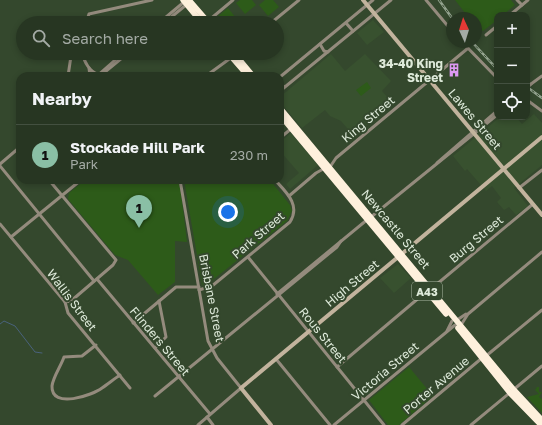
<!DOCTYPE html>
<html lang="en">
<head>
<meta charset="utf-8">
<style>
  :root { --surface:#273622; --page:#33412f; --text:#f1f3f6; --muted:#a4aba5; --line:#435040; --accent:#8abfa5 }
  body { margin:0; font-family:"Golos Text",sans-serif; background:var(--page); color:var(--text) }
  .controls { position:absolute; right:12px; top:12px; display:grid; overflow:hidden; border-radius:8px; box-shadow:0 2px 6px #0003 }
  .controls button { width:36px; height:36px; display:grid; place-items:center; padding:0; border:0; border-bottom:1px solid var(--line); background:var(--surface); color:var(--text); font:20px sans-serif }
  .compass { position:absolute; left:446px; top:12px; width:36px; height:36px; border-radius:50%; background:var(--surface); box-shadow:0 2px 6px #0003; rotate:356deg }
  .you { position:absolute; left:228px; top:212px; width:14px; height:14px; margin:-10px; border:3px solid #fff; border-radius:50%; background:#1a73e8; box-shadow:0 0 0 6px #1a73e833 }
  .badge { display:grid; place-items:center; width:26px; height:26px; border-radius:50%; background:var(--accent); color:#111; font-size:13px; font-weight:700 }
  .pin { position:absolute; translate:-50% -33px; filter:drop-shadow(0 1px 2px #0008) }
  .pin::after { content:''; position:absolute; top:21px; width:14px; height:12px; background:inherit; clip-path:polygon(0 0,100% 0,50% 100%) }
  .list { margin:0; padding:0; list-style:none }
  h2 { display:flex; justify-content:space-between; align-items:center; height:52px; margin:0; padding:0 16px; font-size:17px }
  h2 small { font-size:13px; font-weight:400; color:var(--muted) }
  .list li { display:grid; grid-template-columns:26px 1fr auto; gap:12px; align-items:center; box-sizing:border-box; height:60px; padding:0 16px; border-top:1px solid var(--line) }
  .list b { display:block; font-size:15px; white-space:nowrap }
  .list p { margin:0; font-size:13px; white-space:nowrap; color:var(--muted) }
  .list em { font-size:13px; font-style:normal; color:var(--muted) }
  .icon { flex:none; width:22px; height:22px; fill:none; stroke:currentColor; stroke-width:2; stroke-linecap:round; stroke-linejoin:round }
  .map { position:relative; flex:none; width:542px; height:425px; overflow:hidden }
  .search { position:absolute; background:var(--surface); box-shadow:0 2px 6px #0003; left:16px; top:16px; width:268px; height:44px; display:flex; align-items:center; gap:10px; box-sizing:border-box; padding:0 14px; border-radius:22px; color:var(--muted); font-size:15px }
  .panel { position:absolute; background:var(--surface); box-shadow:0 2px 6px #0003; left:16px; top:72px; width:268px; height:112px; border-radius:12px }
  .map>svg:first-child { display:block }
</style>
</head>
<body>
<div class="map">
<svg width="542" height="425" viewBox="0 0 542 425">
  <rect width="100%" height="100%" fill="#34482d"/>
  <g fill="#38512f">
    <polygon points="373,20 384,32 367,45 357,33"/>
    <polygon points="331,54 345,71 365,54 391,81 382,91 393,104 354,136 341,121 330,116 325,110 302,128 280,102 280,97"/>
    <polygon points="534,114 542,123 542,165 514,188 528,206 516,215 509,207 504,210 497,202 501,198 492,186 486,191 467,169 465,171 453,156 500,117 516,117 522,124"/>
    <polygon points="291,133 318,165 290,189 286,184 299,173 280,151 280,142"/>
    <polygon points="398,264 411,278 394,293 380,278"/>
  </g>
  <g fill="#2d5b19">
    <polygon points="240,0 252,0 256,5 245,14 236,3"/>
    <polygon points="265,0 273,0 279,7 268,16 259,5"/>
    <polygon points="455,0 511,0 515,5 503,15 497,15 497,20 483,31 476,25 476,18 469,18"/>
    <polygon points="228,8 240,23 213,23 212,21"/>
    <polygon points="367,82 371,88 361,96 356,90"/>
    <polygon points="85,180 178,180 181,193 187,242 175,241 175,282 158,295 128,260 115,255 68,199 69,193"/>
    <polygon points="184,180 270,180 290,205 292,211 287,221 205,286 202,284"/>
    <polygon points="409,367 433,396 399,425 388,425 369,400"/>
    <polygon points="537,387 539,387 539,392 542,392 539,397 542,399 542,413 527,397 539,394 535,390"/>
  </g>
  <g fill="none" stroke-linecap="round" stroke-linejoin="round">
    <polyline stroke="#49627c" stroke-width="1" points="0,324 4,321 15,326 35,352 42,353"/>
    <g stroke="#948b7d" stroke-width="3">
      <polyline points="426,0 452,31"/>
      <polyline points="517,0 522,5"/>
      <polyline points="510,15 528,0"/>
      <polyline points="208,21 233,0"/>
      <polyline points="86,23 89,14 152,0"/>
      <polyline points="159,23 184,2"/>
      <polyline points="164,23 186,5"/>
      <polyline points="271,23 299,0"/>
      <polyline points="346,23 353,31"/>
      <polyline points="486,35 497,26"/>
      <polyline points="462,42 497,78"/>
      <polyline points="320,44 324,51 328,52"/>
      <polyline points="74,53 83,53"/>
      <path d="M83,54C84,62 90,72 98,74"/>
      <polyline points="83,58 89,53"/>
      <polyline points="89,68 90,76"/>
      <polyline points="68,76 71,56 74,53"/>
      <polyline points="97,76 123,53"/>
      <polyline points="100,76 128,53"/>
      <polyline points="206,76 232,57"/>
      <polyline points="280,77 373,0"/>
      <polyline points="280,82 284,87"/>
      <polyline points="531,84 542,76"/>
      <polyline points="280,91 391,0"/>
      <polyline points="527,100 542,111"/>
      <polyline points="280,138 292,128"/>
      <polyline points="437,163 497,111"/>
      <polyline points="0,164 20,147"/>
      <polyline points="0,166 94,281"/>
      <polyline points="330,167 336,158 467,49"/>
      <polyline points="49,180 116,260 113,265 71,301 65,302"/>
      <polyline points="180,180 208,341 217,358 241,388 198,425"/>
      <polyline points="519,188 542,170"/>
      <polyline points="289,196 316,173 325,168"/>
      <polyline points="371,217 497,115"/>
      <polyline points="0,224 65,302 68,313 130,388"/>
      <polyline points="11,237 81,180"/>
      <polyline points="248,257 384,425"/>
      <polyline points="97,279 210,414"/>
      <polyline points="431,289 533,204"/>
      <path d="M199,290L212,286L290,222C301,205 286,192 275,180"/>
      <polyline points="277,294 368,219"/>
      <polyline points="457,320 466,314"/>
      <polyline points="133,323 176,287 199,287"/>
      <polyline points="461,325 468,314 542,252"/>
      <polyline points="447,331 452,321"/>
      <path d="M96,345L82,356L64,357C61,366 53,377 52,386C51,410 93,395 102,388C108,384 114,379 120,375"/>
      <polyline points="155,348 166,337 159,301"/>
      <polyline points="486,356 542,310"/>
      <polyline points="276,359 330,425"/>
      <polyline points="337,367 427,291"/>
      <polyline points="155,396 337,247 341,241"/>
      <polyline points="207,417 213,425"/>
      <polyline points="334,425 455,325"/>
      <polyline points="402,425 482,358"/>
      <polyline points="471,425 542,366"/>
    </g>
    <g stroke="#c2b39d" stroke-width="4">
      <polyline points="363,0 542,215"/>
      <polyline points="271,425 241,388 542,137"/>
    </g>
    <g stroke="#fef0dc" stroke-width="5.5">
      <polyline points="183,0 202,23"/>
      <polyline points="189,0 209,23"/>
      <polyline points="228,53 248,76"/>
      <polyline points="234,53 253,76"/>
      <polyline points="280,108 514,390 542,420"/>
      <polyline points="280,115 446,314"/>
      <polyline points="458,328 510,393 541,425"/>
    </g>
    <g stroke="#97a692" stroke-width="2.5">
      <g id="rail">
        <polyline points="439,0 452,18"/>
        <polyline points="472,42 497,69"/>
        <polyline points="527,87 542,98"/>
      </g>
    </g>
    <use href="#rail" stroke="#34482d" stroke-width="1" stroke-dasharray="3" stroke-linecap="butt"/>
    <polyline stroke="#948b7d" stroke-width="3" points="527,88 531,84"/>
  </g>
  <defs>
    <g id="building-bare" transform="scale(1.08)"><path d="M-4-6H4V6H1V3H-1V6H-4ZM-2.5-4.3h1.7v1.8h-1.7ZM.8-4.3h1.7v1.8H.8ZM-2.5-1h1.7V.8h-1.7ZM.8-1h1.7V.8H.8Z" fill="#dd99f3" stroke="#34482d" stroke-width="2.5" paint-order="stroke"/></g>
  </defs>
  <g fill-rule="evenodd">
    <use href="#building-bare" x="454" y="70"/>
  </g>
  <g text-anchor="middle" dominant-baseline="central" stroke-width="4" stroke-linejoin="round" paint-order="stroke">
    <rect fill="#34482d" stroke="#abb9a6" stroke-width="1" x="412" y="282" width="30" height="18" rx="3"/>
    <g font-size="11" font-weight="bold" fill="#deeada">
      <text x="427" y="291">A43</text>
    </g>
    <g font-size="12" font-weight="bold" fill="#deeada" stroke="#34482d" text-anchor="end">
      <text x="443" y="63">34-40 King<tspan x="443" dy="14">Street</tspan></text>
    </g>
    <g font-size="12" fill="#deeada" stroke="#34482d">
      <text transform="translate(368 119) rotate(-40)">King Street</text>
      <text transform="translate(475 119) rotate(50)">Lawes Street</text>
      <text transform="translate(396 229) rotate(50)">Newcastle Street</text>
      <text transform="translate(258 235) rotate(-41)">Park Street</text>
      <text transform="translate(476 239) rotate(-40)">Burg Street</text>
      <text transform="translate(352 283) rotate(-40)">High Street</text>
      <text transform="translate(212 298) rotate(79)">Brisbane Street</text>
      <text transform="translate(72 300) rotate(53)">Wallis Street</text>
      <text transform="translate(323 335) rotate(51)">Rous Street</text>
      <text transform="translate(160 341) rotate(50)">Flinders Street</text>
      <text transform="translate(385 371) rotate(-40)">Victoria Street</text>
      <text transform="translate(436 385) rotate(-40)">Porter Avenue</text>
    </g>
  </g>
</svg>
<div class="controls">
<button>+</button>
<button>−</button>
<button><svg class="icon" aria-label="locate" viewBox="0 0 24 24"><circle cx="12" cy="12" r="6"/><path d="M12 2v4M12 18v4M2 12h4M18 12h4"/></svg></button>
</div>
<svg class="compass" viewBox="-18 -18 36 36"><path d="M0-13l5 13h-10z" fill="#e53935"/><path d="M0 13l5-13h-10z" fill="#a4aba5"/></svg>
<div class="you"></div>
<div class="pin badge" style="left:139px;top:228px">1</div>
<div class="search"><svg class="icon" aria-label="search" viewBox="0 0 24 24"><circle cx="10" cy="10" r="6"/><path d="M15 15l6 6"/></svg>Search here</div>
<section class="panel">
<h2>Nearby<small></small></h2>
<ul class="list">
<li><span class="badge">1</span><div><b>Stockade Hill Park</b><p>Park</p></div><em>230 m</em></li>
</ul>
</section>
</div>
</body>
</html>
